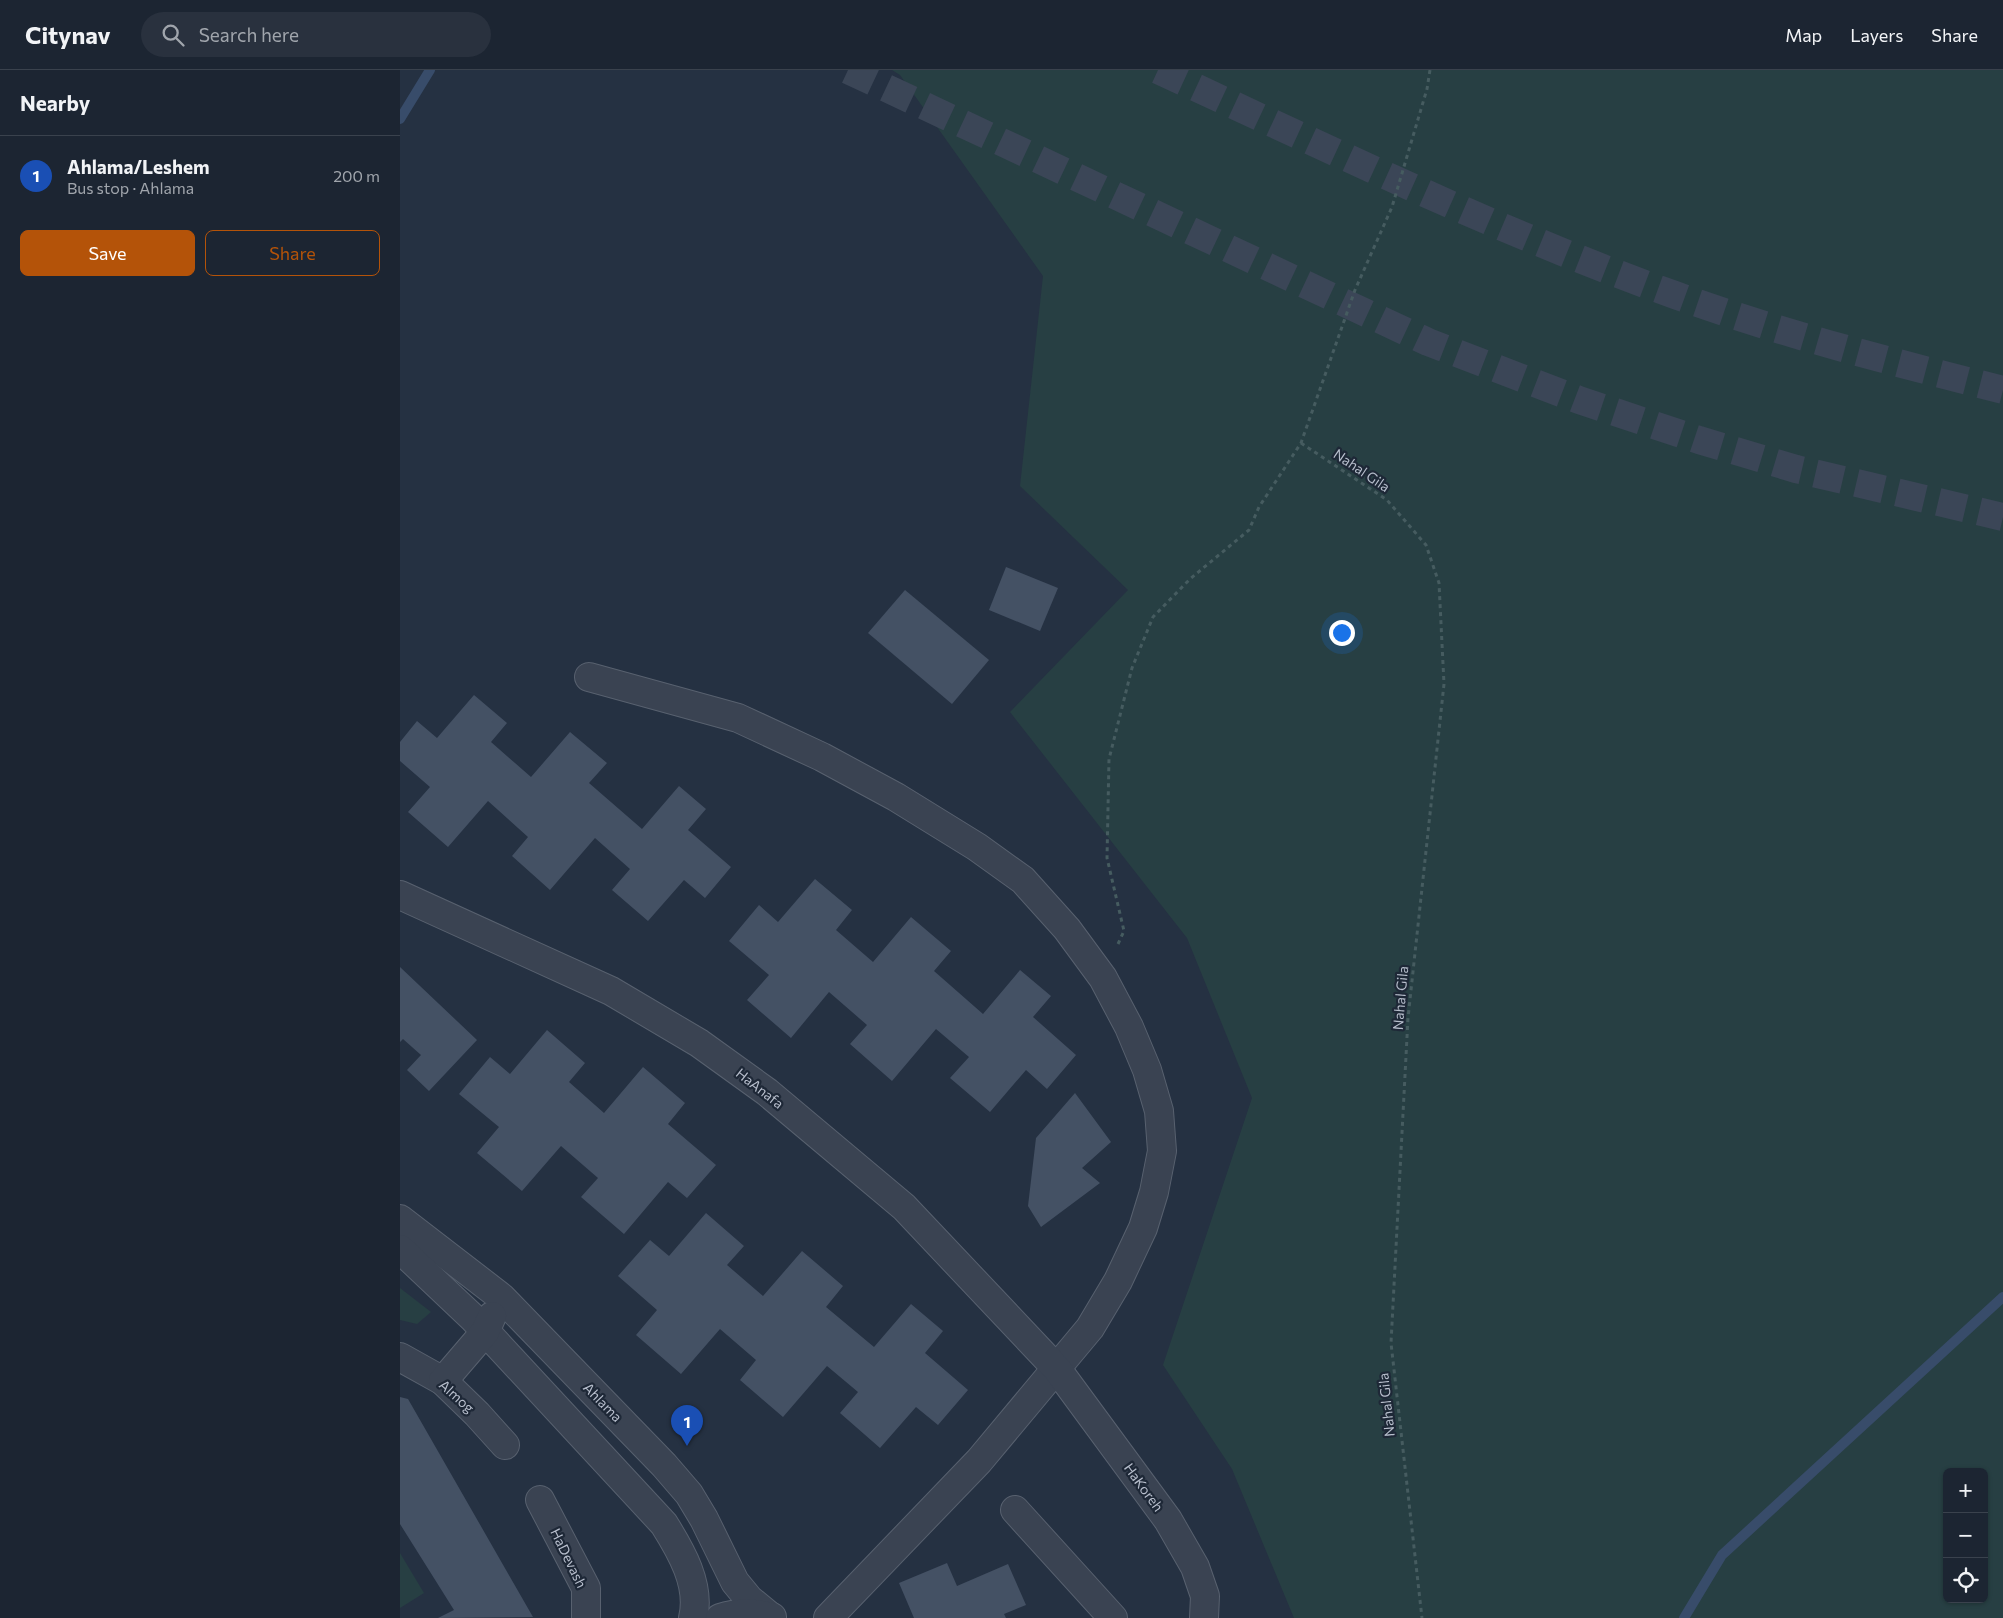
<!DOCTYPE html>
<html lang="en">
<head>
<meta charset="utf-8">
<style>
  :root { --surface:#1c2532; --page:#29313e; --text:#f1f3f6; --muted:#a0a5ac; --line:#3a424d; --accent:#b45309 }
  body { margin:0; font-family:Commissioner,sans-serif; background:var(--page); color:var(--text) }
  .controls { position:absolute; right:15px; bottom:15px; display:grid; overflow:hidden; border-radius:8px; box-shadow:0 1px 4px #0004 }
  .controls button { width:45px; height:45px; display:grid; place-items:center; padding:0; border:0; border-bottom:1px solid var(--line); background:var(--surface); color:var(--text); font:25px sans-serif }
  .you { position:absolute; left:941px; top:562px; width:18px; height:18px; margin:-12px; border:4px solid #fff; border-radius:50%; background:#1a73e8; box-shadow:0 0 0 8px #1a73e833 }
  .badge { display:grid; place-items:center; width:32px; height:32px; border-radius:50%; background:var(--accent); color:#fff; font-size:16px; font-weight:700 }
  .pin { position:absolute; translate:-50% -41px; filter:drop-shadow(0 1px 2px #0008) }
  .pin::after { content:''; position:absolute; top:26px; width:18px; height:15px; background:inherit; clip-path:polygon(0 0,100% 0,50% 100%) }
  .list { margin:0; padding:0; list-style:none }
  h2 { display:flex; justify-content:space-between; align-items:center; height:65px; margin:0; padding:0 20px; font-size:21px }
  h2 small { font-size:16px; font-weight:400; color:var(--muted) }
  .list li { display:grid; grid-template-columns:32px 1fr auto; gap:15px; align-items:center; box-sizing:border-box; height:80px; padding:0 20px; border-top:1px solid var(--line) }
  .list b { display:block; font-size:19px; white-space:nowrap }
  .list p { margin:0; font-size:16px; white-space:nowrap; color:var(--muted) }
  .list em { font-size:16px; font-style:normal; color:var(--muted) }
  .actions { display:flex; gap:10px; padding:15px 20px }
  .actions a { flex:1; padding:11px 0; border:1px solid var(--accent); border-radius:8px; text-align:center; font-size:18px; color:var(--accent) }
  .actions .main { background:var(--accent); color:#fff }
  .icon { flex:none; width:28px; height:28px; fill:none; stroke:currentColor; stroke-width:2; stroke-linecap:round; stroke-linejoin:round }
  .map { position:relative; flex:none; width:1603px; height:1548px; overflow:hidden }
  header { display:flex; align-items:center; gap:30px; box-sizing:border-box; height:70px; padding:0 25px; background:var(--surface); border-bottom:1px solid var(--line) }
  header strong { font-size:24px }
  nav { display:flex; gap:28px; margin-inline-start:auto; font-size:18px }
  .search { width:350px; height:45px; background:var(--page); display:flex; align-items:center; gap:12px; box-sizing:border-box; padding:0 18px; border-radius:28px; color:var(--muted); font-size:19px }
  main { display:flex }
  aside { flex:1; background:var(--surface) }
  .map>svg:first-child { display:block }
</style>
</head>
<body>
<header>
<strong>Citynav</strong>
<div class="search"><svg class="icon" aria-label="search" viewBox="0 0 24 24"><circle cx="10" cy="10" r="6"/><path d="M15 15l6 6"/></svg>Search here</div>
<nav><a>Map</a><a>Layers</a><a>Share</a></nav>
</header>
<main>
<aside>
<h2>Nearby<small></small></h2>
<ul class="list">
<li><span class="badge" style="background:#1a4fb4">1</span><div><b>Ahlama/Leshem</b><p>Bus stop · Ahlama</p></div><em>200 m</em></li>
</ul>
<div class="actions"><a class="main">Save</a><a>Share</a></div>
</aside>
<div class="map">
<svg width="1603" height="1548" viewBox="0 0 1603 1548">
  <rect width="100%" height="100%" fill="#253142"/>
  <g fill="#273f43" fill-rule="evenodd">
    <path d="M492,0H1603V1548H894L832,1399L763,1295L852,1028L787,868L610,642L728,520L620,416L643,206L500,5ZM1547,1402H1584V1529H1547Z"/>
    <polygon points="0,1218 31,1242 17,1254 0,1250"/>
    <polygon points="0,1483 24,1523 0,1538"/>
  </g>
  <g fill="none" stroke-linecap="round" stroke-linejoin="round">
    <g stroke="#384c6a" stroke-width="10">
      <polyline points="0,49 30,0"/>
      <polyline points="1284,1548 1322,1485 1603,1227"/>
    </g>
  </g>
  <g fill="#445164">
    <polygon points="606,497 658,518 640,561 589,540"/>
    <polygon points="505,520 589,590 552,634 468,563"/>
    <polygon points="74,625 107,653 91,672 131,707 170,662 207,693 189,713 242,759 279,716 306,739 288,760 331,797 305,828 284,810 248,851 212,820 230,799 195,768 150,820 112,786 128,767 88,731 48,777 8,742 30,717 0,691 0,672 17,651 37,668"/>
    <polygon points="415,809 452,840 436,860 473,892 511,847 551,881 534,901 583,944 620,900 651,926 633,947 676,985 647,1019 626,1000 590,1042 550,1008 569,987 536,959 492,1011 450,974 467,955 429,922 391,968 347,930 369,905 329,871 359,835 378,852"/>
    <polygon points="0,897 77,970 29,1021 7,1000 21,985 3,969 0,972"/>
    <polygon points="147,960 185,993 169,1012 204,1043 243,997 285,1033 268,1054 316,1095 287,1128 268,1112 224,1164 181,1127 198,1108 161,1076 122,1121 77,1083 99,1057 59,1024 90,987 110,1004"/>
    <polygon points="675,1023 711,1072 682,1098 700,1113 641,1157 628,1136 636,1068"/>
    <polygon points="306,1143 344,1176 327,1195 363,1226 402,1181 443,1216 426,1237 474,1277 511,1234 543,1261 525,1283 568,1320 538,1355 516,1337 480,1378 440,1343 458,1322 427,1296 383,1347 340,1310 356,1290 320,1259 281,1304 236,1265 257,1240 218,1206 250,1170 269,1186"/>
    <polygon points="0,1327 8,1329 133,1547 38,1548 54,1540 0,1454"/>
    <polygon points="547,1493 557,1516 608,1494 626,1535 604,1544 606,1548 514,1548 499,1513"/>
  </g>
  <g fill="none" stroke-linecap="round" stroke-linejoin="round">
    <g stroke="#3b4657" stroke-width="28" stroke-dasharray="28 14" stroke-linecap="butt">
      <polyline points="448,0 1028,272 1179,330 1299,370 1396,399 1603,447"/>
      <path d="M758,0C928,78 1098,162 1275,225C1382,264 1493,292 1603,320"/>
    </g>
    <g stroke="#58616f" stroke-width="30">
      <g id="minor">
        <polyline points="189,607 338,648 422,687 496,727 577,777 623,810 667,859 703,908 729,957 747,1000 759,1041 762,1081 754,1122 743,1158 718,1211 690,1258 579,1391 428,1548"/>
        <polyline points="0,825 211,921 299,973 367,1022 504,1137 657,1299 768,1450 795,1497 805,1526 804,1548"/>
        <polyline points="0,1149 101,1227 264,1395 289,1424 304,1449 335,1512 349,1529 371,1547"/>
        <path d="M0,1179L73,1248L264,1454C281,1481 301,1515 293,1548"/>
        <polyline points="0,1287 43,1311 77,1344 105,1375"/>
        <polyline points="43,1311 85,1262 92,1246"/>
        <polyline points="140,1430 186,1518 186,1548"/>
        <polyline points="615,1440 713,1548"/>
        <path d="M320,1548C338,1542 352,1542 372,1547"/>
      </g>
    </g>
    <g stroke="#465c60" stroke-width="3" stroke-dasharray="4 4" stroke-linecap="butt">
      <polyline points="901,373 987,430 1026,475 1039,513 1044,614 1008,948 991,1273 1022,1548"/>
      <polyline points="718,874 724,861 707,788 709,689 732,598 753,547 790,509 849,460 859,437 901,373 955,220 992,137 1027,19 1030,0"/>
    </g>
    <use href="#minor" stroke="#3a4352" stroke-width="28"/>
  </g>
  <g text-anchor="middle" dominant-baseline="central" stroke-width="4.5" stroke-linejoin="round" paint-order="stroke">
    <g font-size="14" fill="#b7becc" stroke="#1e2837">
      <text transform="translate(962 400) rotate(34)">Nahal Gila</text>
      <text transform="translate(1000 928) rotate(-85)">Nahal Gila</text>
      <text transform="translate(360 1018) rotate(38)">HaAnafa</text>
      <text transform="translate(57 1326) rotate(42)">Almog</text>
      <text transform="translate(203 1332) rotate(46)">Ahlama</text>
      <text transform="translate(986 1335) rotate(-96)">Nahal Gila</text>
      <text transform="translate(744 1417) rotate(54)">HaKoreh</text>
      <text transform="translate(169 1488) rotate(64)">HaDevash</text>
    </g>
  </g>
</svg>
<div class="controls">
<button>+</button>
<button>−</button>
<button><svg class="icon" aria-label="locate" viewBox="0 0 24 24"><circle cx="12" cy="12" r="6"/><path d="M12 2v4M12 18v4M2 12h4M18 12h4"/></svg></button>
</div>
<div class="you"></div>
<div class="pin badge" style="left:287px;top:1376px;background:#1a4fb4">1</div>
</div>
</main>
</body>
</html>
